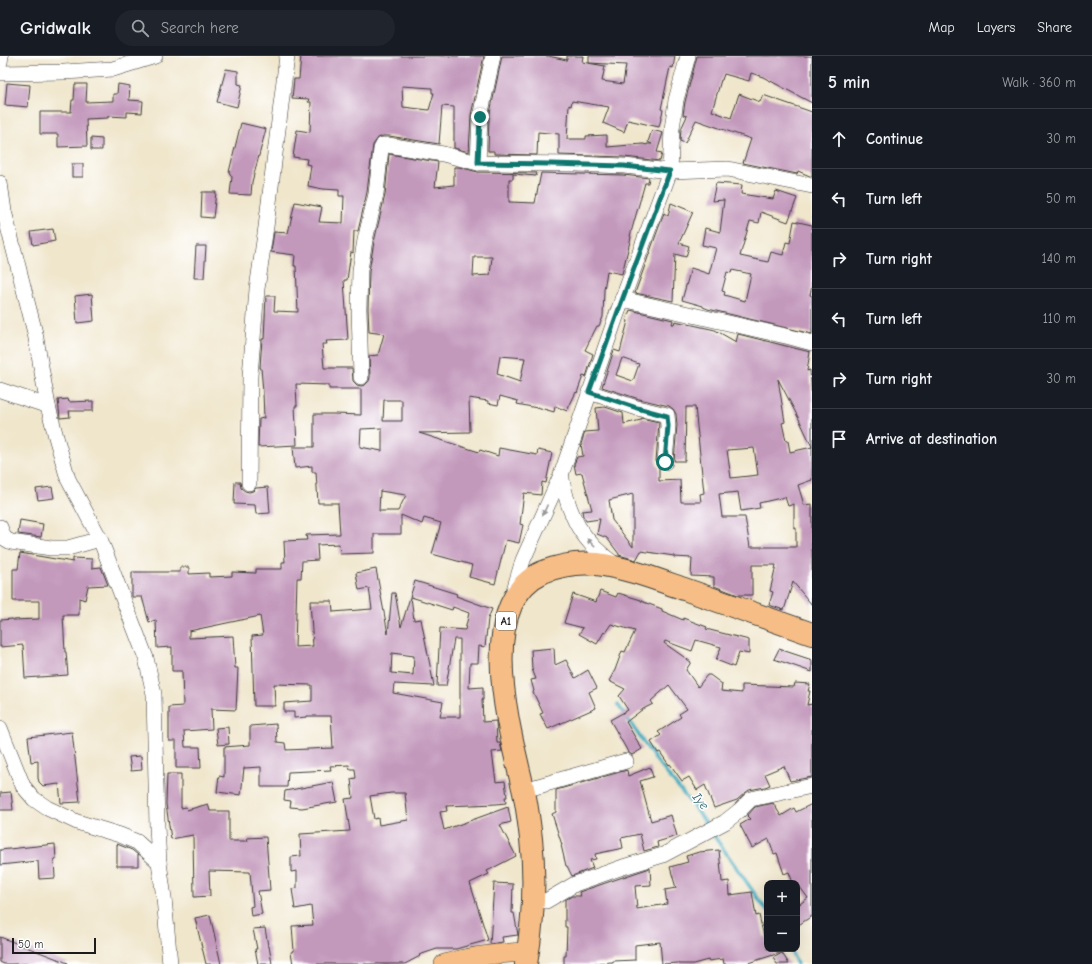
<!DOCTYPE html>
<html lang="en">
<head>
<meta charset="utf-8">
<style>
  :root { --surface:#171b24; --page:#20242c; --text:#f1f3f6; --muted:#9ea1a6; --line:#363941 }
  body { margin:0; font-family:"Comic Neue",sans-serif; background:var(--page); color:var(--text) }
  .controls { position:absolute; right:12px; bottom:12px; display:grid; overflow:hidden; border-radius:8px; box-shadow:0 4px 16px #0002 }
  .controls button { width:36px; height:36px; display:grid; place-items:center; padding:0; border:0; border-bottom:1px solid var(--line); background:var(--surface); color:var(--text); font:20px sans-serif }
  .scale { position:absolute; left:12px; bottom:10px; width:84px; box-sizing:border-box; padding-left:4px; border:2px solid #1c1c1c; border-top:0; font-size:11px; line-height:14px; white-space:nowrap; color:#1c1c1c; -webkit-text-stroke:3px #fff; paint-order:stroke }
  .stop { position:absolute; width:12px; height:12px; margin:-9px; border:3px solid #0f766e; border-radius:50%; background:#fff }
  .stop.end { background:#0f766e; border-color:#fff; box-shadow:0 1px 4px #0008 }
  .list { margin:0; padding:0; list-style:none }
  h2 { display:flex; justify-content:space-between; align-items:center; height:52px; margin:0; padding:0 16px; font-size:17px }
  h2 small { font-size:13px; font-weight:400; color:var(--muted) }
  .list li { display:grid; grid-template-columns:26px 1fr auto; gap:12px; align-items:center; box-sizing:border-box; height:60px; padding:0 16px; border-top:1px solid var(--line) }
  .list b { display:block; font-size:15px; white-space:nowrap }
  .list em { font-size:13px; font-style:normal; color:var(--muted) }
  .icon { flex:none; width:22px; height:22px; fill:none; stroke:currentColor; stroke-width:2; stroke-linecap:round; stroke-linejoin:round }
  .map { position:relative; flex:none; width:812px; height:908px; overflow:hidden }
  header { display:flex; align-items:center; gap:24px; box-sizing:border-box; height:56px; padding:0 20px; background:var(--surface); border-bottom:1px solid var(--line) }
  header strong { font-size:19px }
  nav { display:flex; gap:22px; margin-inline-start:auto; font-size:14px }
  .search { width:280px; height:36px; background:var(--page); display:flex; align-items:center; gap:10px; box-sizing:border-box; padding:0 14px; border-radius:22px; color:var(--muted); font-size:15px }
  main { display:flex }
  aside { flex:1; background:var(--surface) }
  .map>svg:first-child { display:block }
</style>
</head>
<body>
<header>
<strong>Gridwalk</strong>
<div class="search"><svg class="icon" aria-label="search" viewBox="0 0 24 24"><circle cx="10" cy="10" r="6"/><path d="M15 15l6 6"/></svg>Search here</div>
<nav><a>Map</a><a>Layers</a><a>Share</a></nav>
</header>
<main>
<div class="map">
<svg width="812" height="908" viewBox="0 0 812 908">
  <rect width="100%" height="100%" fill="#fff"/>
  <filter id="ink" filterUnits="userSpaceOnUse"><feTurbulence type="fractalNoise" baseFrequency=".025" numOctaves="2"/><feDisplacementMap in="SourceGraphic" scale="8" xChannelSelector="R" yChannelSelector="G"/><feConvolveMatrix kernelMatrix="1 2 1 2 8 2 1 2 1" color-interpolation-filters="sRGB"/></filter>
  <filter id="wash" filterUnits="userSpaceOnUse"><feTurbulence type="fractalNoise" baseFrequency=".012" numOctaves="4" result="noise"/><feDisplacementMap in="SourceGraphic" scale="16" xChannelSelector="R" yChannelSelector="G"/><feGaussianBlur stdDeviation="0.9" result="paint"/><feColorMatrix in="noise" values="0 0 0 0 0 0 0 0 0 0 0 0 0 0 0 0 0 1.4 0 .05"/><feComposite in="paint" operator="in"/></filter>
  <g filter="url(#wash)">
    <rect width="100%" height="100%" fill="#f0e6cc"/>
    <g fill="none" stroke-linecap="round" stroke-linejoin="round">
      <g stroke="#44aec3" stroke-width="3.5">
        <polyline points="618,649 655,703 698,756 708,770"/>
        <polyline points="712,777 767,855"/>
        <polyline points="790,893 797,908"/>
      </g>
    </g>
    <g id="blocks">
      <g fill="#c298bb" fill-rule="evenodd">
        <path d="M301,0H484L471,59L469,96L454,92V51L442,50L439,88L389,80H383L378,82L373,89L367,136L358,175H354L353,197L351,196L347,224H344L348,284L326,285L327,288H322L324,312H352L353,325L357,329L361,330L365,329L369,325L370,321L369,300L378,299L384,278L369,276L368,253L369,215L374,186L385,139L389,98L438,106L435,131L454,129V111H459L478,116L537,117L536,120L513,118V123H509V146L535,147L541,117L623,119L649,122L648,127H645L630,180L631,181L622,218L607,215L604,234L603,261L599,270H597L585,294L593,298L586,321L583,320L577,337L576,336L567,355L555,350L554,356L537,351V352L517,348L518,345L500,340L498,349L488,347V345L469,342L470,376L419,377L479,396L480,394L498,400L499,392L537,399L538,394L552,397L546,427L542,426L541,439L524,437L520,468L523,469L519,487L506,484L495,528L469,521L472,509L432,498L441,467L424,462L422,468L401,459V478H374V497L340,498L339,488L317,489L318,504L302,505L301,522H297L295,591L313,590L310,545H332L333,556L372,553L369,532L359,534L356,517L376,513L388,578L392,537H395L401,571L415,525L457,538L456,540L492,553L488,563L485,591L479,590L478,607H470L469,632L483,631V644H482L483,666L496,665L497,687H500L502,695L492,696L496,726L505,725L507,741H505L506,747L496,748L446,750L447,755L440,756L444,774L508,751L511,766L500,769L516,800L487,815L489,818L470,827L488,884L456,893H437L419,899L420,900L405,908H293L291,896L294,895L292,870L313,869L311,850L295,853L292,833L297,832V815L291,816V801L301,800L300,778L350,775L345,743L353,742L351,723L356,722L355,713H350L349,709L330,710L331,714L288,716L287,731H261V711L244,712L241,739L217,736L219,720L224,721V691L250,689V670L276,668L277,686L285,687L286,694L333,692L331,660H307V661L294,662V656H284V647L312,645V629L274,628L275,650H254L252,580L263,579L260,560L189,575V582L233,580L235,612H238L236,654L211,653L212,673L184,675L185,691H200L201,712H176V685H169V651L183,650L182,615H172V591L157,592L156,564L149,566L142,541H132V516H180V511H189V518L209,517V521L232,520V516L256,517V513H282V506H285L284,485L307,484L306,479L340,478L338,447H318L316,416H312V410L295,412L293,391H314V358H335L361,359V333H329V329L296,328L297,350H295L297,389L258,391L259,363L264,362L263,336L261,312H260L262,283H264L266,240H275L274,255L298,256L296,210H294L295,199L271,196L274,176L288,177L295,146L322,151L319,166L343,167L344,140H339V134L323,133L308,130L311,109L306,108L307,103L293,101L297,74L310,76L311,46H308L309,43L292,42L294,23H299ZM402,30L432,32V37H434L429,54L403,51ZM474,201H492L490,219L473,220ZM500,300L525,302L520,326L497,318ZM384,344H402V365H383ZM382,372V395L360,391L361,373ZM380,435L406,439L398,455H379ZM411,541L452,554L453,551L469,557L465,574L440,572L437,630H446L454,583H460V661H440L443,646L393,637L394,628L434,630L421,563L414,564ZM392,597L414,600L413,619L391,617ZM391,737H405L408,764L379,769L378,762L374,763L370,740Z"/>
        <polygon points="502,0 548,0 567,4 567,0 583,0 582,6 605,10 602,25 623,28 626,9 589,7 589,0 675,0 673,12 670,11 661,53 663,54 659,71 628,64 624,76 603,67 609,51 572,45 571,50 569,49 567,83 586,83 586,80 607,79 607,91 643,88 647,89 647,88 652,88 648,86 652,74 663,77 657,96 662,97 660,105 624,101 559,99 559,78 538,76 537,99 494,98 494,95 488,95 489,62"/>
        <polygon points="697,0 812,0 812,47 763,21 751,17 749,25 724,18 722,24 721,24 712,55 731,62 739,38 760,46 763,39 812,56 812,121 798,115 797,118 743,107 751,83 696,64 685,87 680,85 681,73 687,60 683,59 685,46"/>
        <polygon points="226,13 238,15 238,28 242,29 237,51 217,46"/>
        <polygon points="7,27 30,29 28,51 5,49"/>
        <polygon points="75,28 87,28 86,46 113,45 113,38 117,38 118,28 130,30 129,44 143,45 142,57 127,56 127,61 108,60 108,62 86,63 87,90 58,91 58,78 40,78 40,56 71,56 72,44 74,44"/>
        <polygon points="241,67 266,73 252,126 251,139 230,138 232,121 229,116"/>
        <polygon points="91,82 102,83 102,94 91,94"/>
        <rect x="72" y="108" width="11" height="13"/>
        <path d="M716,127L742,129L741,138L773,143L776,135L797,142L788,166L761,156L759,167L750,165L740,200L768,206L771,196L783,199L786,186L790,187L794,165L812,169V230L810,239L812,240V278L708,253L703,251V250L682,244L691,212L709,218L716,192L702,189L705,172L720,176L724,144L712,145ZM732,214L751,218L745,245L724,239L725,236L722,235L727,216L731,217Z"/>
        <polygon points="202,136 216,136 213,162 201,161"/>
        <polygon points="671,147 693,156 679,187 689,190 686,201 675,198 673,245 635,237 664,157 668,160"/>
        <polygon points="53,173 55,185 33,189 31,176"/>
        <polygon points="196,190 206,190 204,222 194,222"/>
        <polygon points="92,238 94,265 77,267 75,240"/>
        <path d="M630,254L673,264L672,268H674L675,265L715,274L736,286L738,278L810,296L807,315L810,314L812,344V424L798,429L804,449L812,448V549L793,526L784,554L769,549L773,536L770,535L776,509H752V539H738L714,530V521L691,520L692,502L674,501V500L641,495L636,504L619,499V498L607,482L597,478L600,463L586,465L583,460L582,455L592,454L582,417L576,418L574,408L577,401L583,400L581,388L585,376L598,375L596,352L605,351L623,357L624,368L641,364V362L659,366L656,405L657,409L659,412V425L680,424L681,446H701L700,438L704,437L695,351H686L685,405H674L677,369L676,358L673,353L669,350L639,343L602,331L614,294L620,296L628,265L626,264ZM622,302L639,308L633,325L616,319ZM778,323L799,363L812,391L790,396L788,385H786L782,367L785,366ZM754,392L758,419L731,422L727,394ZM738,436L741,455L760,452L759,447L785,441L788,450L794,448V472H796V491H750L745,461H722L719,438ZM633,438V491L612,464L609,444Z"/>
        <polygon points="68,343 69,346 93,345 93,355 69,355 70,361 60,362 58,344"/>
        <polygon points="235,426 240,426 241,432 245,435 249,436 253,435 256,432 268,431 270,457 256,458 255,449 234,448"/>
        <polygon points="52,431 54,442 38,444 36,433"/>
        <polygon points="20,464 43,468 41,481 18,478"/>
        <polygon points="20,497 73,506 73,502 92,503 92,512 101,511 108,529 88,530 85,544 79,542 79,559 63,559 65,596 66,596 68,619 25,622 23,589 0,591 0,564 13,563 13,564 39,563 39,545 13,545 13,513 18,513"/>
        <polygon points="600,535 616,541 618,537 641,544 641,545 662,553 662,555 683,564 683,562 707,571 706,573 749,584 749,598 739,596 734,611 716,604 721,591 696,584 692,595 665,585 664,587 691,606 686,614 698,631 707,619 710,619 722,628 721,635 742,637 742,629 794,631 795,627 810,628 808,635 810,635 807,649 812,648 812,721 790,725 784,710 765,718 770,729 765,731 749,734 745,737 737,744 714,752 705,729 697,734 689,721 682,725 670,708 669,709 660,696 658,697 651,686 661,679 658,676 681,661 679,658 687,653 669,629 651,645 653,648 643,653 626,666 642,693 632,699 628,696 610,664 628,654 619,640 625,633 609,625 615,614 622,595 625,596 635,575 611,568 605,577 604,576 597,588 579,578 583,572 564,567 573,538 596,546"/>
        <polygon points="554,592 555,609 566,604 575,622 588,614 597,632 589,636 596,652 548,673 540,658 543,657 533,636 534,635 531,624 536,623 532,613 531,594"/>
        <polygon points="779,593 812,604 812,616 774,603"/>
        <polygon points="228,671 229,688 218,689 216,672"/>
        <polygon points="72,676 80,746 61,747 59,728 43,730 39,726 38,722 38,705 31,706 28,681"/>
        <polygon points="141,700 142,714 131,715 129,701"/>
        <polygon points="650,711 653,721 640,725 651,765 671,759 677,780 657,786 658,791 644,795 640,778 621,782 623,792 595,798 596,803 590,804 593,812 572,820 567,810 566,810 561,789 562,789 552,758 556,756 556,734 627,714 628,720"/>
        <polygon points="167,718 181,718 181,752 186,751 187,754 208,748 210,755 229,755 229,785 248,785 247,782 266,781 270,834 258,835 262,858 251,860 250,851 253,850 250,816 209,815 210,840 194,841 193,779 171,783 166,748"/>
        <polygon points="333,726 337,746 302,752 290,751 291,745 284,744 285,735"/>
        <polygon points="11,736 13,754 0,754 0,737"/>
        <polygon points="773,747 781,760 794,752 796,756 812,748 812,860 797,870 797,850 808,842 797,827 796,826 793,827 789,816 784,818 777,797 774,798 769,783 752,792 740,769 750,763 747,760 755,751"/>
        <polygon points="55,788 56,803 54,803 55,822 39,823 38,805 0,809 0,794"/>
        <polygon points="117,788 132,794 138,799 138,810 117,810"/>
        <polygon points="719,794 722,826 729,825 730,839 752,836 756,860 759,859 764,881 767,880 767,893 786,893 786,895 748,907 748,908 724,908 723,903 708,905 708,904 693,908 679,908 679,907 662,908 660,886 635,889 635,904 613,905 613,906 595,907 596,908 564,908 564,900 566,900 567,871 565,871 565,844 572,840 581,840 579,836 626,820 650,812 651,829 635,830 637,853 667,848 665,834 676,832 670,811 688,806 686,800 699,796"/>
        <polygon points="494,827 513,828 512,857 514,857 518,879 502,881 503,886 490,888"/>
        <polygon points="210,859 221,908 206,908 195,862"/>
        <polygon points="265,872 268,890 269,890 272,908 258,908 255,893 257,893 253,873"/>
        <polygon points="0,881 68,907 68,908 4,908 0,906"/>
        <polygon points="782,897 789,908 777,908 773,902"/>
      </g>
    </g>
  </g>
  <g filter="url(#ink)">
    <use href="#blocks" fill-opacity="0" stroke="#3c3a36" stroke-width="1"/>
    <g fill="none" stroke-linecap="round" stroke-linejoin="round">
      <g stroke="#3c3a36" stroke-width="16">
        <g id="minor">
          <polyline points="0,6 1,0"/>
          <polyline points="0,17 64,16 113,13 155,0"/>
          <polyline points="478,107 480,61 493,0"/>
          <polyline points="0,127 4,155 35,277 48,350 56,381 68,423 100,483 146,602 154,638 157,771 159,806 164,842 170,908"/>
          <polyline points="622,243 790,281 812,287"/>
          <polyline points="361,321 359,253 360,214 365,184 376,138 381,93 383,89 388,89 443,98 478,107 577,108 624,110 670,115 728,113 812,130"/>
          <polyline points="0,334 48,350"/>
          <polyline points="589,336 637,352 667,359 668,370 665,406"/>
          <path d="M561,419C569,461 581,485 617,510"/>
          <polyline points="249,427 250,320 257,233 266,171 287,0"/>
          <polyline points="0,471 4,482 11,486 51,492 68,492 100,483"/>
          <polyline points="512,541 523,504 561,419 617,258 670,115 672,73 676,44 688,0"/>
          <polyline points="0,672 23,730 34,743 47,752 77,766 120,779 137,786 159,806"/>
          <polyline points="535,731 626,705"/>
          <polyline points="546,845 575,828 623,811 663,799 725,766 739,755 751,743 812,730"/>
        </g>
      </g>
      <g stroke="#3c3a36" stroke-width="20">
        <path id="major" d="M444,908C471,900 500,897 528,896"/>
      </g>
      <g stroke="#3c3a36" stroke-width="24">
        <path id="highway" d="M526,908C533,867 536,825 531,783C529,766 527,748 523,732C510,675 473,548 543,516C560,509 578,506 597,508C628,512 658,524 687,534C729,549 770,563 812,578"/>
      </g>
      <use href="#minor" stroke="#fff" stroke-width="15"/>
      <use href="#major" stroke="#f6be86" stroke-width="19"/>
      <use href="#highway" stroke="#f6be86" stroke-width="22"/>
    </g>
    <defs><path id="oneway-solid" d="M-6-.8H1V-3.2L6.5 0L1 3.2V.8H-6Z"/></defs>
    <g fill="#999">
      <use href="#oneway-solid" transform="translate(545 454) rotate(114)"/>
      <use href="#oneway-solid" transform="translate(591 487) rotate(-134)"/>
    </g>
  </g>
  <g fill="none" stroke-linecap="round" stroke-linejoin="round" filter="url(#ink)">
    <polyline stroke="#0f766e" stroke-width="5" points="480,61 478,107 550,108 624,110 670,115 617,258 589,336 637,352 667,360 668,370 665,406"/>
  </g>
  <g text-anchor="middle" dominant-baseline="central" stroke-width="3" stroke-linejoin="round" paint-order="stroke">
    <rect fill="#fff" stroke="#606060" stroke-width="1" x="496" y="556" width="20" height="18" rx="3"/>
    <g font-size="11" font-weight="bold" fill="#1c1c1c">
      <text x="506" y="565">A1</text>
    </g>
    <g font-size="13" font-style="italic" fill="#306570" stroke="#fff">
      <text transform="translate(701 745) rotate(52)">Iye</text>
    </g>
  </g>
</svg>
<div class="controls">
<button>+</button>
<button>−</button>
</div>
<div class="scale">50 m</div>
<div class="stop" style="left:665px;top:406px"></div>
<div class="stop end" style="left:480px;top:61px"></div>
</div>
<aside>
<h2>5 min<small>Walk · 360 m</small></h2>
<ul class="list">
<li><svg class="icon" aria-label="ahead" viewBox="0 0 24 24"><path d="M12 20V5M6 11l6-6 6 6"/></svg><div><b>Continue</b></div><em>30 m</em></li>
<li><svg class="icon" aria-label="left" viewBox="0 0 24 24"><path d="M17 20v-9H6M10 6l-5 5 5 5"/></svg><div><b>Turn left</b></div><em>50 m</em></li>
<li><svg class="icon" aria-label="right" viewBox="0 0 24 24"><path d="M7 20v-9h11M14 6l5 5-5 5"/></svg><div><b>Turn right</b></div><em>140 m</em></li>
<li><svg class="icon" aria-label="left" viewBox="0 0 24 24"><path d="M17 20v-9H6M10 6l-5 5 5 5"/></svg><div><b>Turn left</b></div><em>110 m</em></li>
<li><svg class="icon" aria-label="right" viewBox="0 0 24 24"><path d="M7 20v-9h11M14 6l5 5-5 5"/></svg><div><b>Turn right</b></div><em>30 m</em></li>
<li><svg class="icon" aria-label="arrive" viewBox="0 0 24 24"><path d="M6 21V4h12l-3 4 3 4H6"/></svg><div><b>Arrive at destination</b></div></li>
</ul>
</aside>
</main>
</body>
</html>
